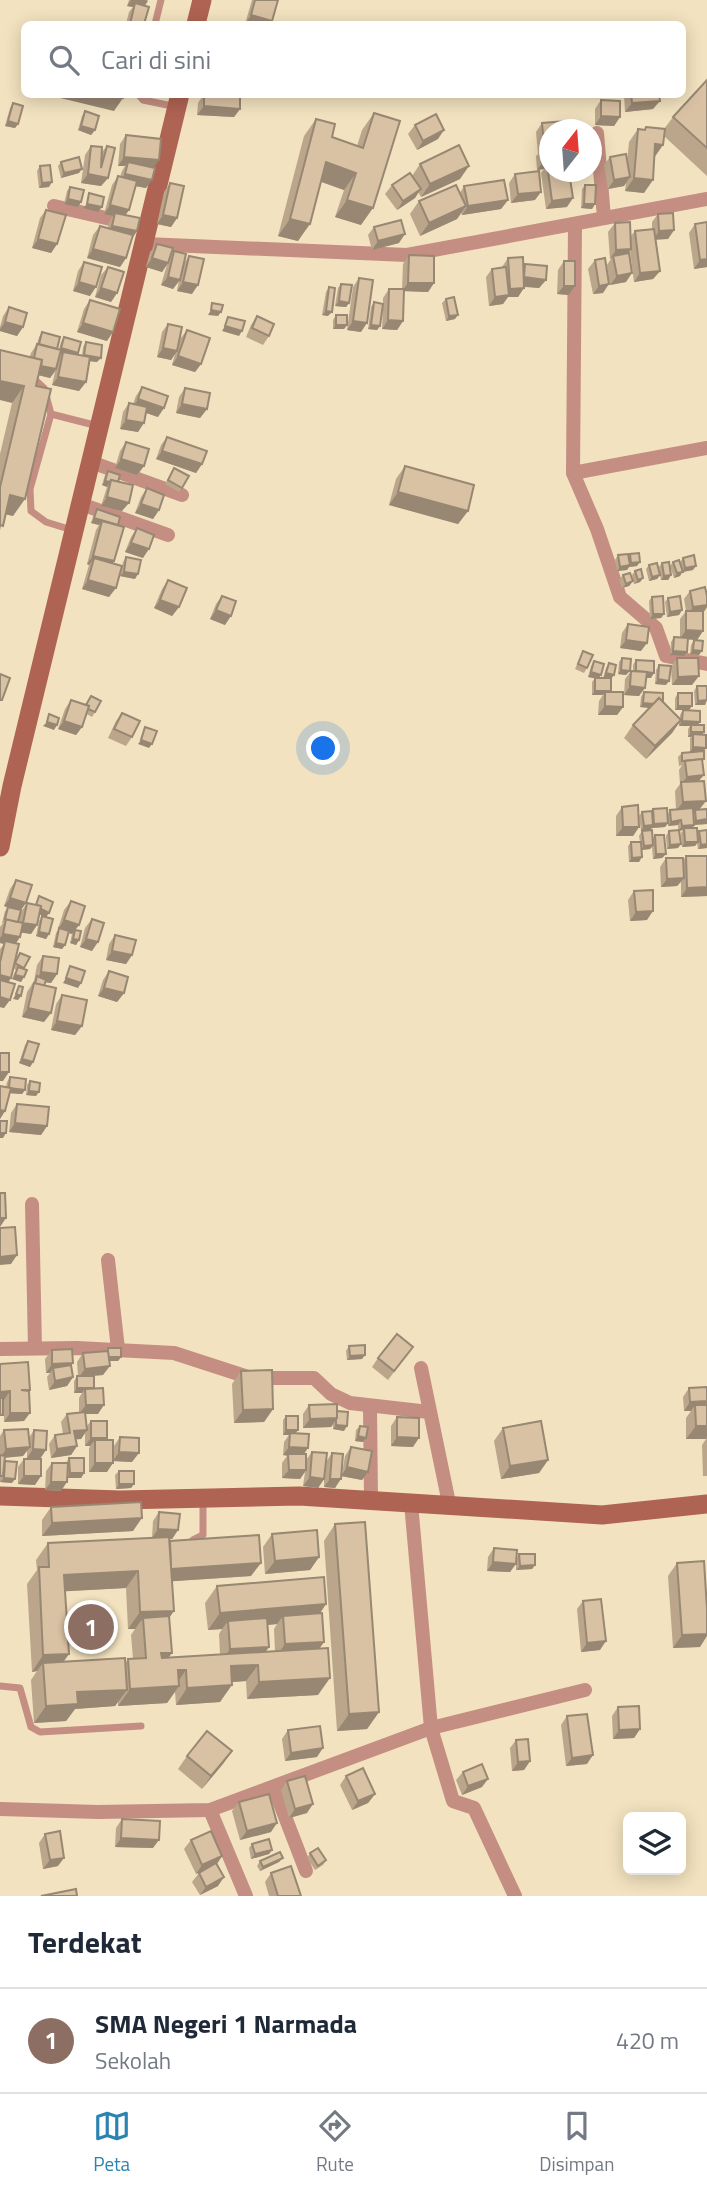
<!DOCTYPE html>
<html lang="id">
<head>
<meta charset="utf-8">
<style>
  :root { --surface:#fff; --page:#f2f2f3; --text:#1f2937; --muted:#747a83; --line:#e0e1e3; --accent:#2a83b1 }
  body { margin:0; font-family:"Titillium Web",sans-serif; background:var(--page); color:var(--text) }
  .controls { position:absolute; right:21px; bottom:21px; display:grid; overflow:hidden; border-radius:10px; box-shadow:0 4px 18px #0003 }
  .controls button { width:63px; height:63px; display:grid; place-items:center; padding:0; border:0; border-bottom:2px solid var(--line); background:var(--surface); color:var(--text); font:35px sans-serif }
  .compass { position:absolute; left:539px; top:119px; width:63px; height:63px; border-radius:50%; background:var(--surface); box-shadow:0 4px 18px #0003; rotate:17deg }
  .you { position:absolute; left:324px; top:749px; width:24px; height:24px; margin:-18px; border:5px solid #fff; border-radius:50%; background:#1a73e8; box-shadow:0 0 0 10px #1a73e833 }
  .badge { display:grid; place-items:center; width:46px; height:46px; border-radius:50%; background:var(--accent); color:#fff; font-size:23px; font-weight:700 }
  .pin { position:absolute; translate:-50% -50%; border:4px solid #fff; box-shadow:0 2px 7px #0006 }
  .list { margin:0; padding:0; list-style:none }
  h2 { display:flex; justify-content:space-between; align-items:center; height:91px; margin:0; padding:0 28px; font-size:30px }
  h2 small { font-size:23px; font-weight:400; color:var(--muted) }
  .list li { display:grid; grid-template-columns:46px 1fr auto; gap:21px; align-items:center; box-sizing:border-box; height:105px; padding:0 28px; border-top:2px solid var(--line) }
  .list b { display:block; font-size:26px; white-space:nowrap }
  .list p { margin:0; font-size:23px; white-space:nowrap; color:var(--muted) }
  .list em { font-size:23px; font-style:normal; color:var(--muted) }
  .icon { flex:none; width:38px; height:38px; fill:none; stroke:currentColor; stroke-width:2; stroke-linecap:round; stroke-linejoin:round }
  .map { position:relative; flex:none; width:707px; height:1896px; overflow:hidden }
  .search { position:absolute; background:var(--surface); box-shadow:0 4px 18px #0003; left:21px; right:21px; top:21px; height:77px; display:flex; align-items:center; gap:18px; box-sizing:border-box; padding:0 24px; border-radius:10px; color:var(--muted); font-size:26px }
  .sheet { height:196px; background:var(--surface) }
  nav { display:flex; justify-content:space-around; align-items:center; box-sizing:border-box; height:98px; border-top:2px solid var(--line); background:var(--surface); font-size:19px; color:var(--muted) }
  nav a { display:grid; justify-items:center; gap:4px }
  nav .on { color:var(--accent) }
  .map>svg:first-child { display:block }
</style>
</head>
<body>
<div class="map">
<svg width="707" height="1896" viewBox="0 0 707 1896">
  <rect width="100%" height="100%" fill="#f2e2bf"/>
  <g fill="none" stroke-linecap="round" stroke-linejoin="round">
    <g stroke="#c48e82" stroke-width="7">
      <polyline points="155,24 161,0"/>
      <polyline points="138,94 143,100 177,107"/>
      <polyline points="31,376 44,388 51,414 98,426"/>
      <polyline points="51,414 30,489 31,511 46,522 72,530"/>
      <polyline points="193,1540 203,1535 203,1500"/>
      <polyline points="0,1686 20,1688 31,1727 40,1732 141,1726"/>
    </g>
    <g stroke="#c48e82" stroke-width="14">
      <polyline points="597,133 604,218"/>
      <polyline points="54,206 128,223"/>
      <polyline points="575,226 573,473 597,529 620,597 656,628 666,656 707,664"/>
      <polyline points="146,244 407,255 707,199"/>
      <polyline points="91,462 182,495"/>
      <polyline points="573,473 707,448"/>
      <polyline points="81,504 168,535"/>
      <polyline points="32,1204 35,1348"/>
      <polyline points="108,1260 118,1349"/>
      <polyline points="0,1349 77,1348 174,1353 251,1378 314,1378 331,1394 350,1403 429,1412"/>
      <polyline points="421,1368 450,1508"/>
      <polyline points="370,1408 371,1500"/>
      <polyline points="411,1503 431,1728 453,1801 474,1808 515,1896"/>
      <polyline points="274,1788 306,1871"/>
      <polyline points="0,1809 98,1812 210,1810 431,1728 585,1690"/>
      <polyline points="210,1810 246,1896"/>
    </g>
    <g stroke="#af6352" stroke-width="19">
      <polyline points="196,24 202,0"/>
      <polyline points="0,847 12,786 180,94"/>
      <polyline points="0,1496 120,1500 299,1496 602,1515 707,1504"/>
    </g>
  </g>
  <g fill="#bba68c" fill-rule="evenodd">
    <polygon points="129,0 148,0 144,6 144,24 126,24 129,12 133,7 127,6"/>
    <polygon points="252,0 278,0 272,21 270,24 245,24"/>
    <polygon points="707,80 707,176 664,136 654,158 644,193 625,191 626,183 624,186 608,189 604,165 610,157 627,162 629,142 638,129 644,130 646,127 664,129 673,117"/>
    <polygon points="204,94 240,109 234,117 197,115 198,103"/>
    <polygon points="624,94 659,94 653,109 625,112"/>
    <polygon points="601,100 620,117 614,126 595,125 595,109"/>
    <polygon points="13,103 18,124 15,128 5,126 10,108"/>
    <polygon points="85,111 95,130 91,135 78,130 82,116"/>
    <polygon points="374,113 361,225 335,217 344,190 321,182 298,241 278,236 304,136 316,119 332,137 357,146 362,130"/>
    <polygon points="542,123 550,172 567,207 546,209 541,173 544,169 537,170 536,156 538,154 536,132"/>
    <polygon points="415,125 438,139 417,150 408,134"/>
    <polygon points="126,135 154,167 146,188 135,186 125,215 137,231 132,239 126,258 120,267 87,258 93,235 100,226 108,228 109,222 113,216 104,214 112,185 118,176 120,177 122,171 125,166 118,166 120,144"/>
    <polygon points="91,146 102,152 107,146 108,178 101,186 81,183 85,155"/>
    <polygon points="61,162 79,173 61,178 58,166"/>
    <polygon points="420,164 460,179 421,197 418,192 415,198 397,210 385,194 392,185 412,176"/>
    <polygon points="40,166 49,187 39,188 37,171"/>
    <polygon points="515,174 535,200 511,203 509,183"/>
    <polygon points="170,183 177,218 171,227 157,224 164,192"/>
    <polygon points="585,185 595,204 592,209 581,208 582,189"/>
    <polygon points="464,186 508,200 501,209 462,215 461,213 457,219 420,236 410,214 419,201 460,193"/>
    <polygon points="70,187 81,202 78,207 64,204 67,191"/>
    <polygon points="46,210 57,244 51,253 32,248 40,218"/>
    <polygon points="658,214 674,230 668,239 656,239 660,271 653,279 634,282 630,251 628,253 626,282 610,285 607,265 611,259 610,259 608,232 615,223 630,237 635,231 652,229 652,222"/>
    <polygon points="695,224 707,267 694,269 689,233"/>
    <polygon points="374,227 399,243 372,250 368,235"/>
    <polygon points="157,244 170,257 174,251 184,263 189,256 192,294 177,291 179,280 173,289 161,285 167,265 162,272 146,267 150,252"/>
    <polygon points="409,255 434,283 428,292 404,291 403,321 397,330 382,329 383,305 380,326 377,330 368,329 371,307 374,302 383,304 383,298 389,289 402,289 403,264"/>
    <polygon points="508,258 523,267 525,264 546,280 539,288 524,287 518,297 508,297 503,304 489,306 486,277 492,269 502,267"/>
    <polygon points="595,260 603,293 593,294 588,269"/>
    <polygon points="564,261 575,286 569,295 557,294 558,270"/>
    <polygon points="84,262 90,296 73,291 78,271"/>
    <polygon points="108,267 117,293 111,302 95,297 101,275"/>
    <polygon points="359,278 361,332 347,330 353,287"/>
    <polygon points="341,284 349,303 346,307 335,306 338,288"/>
    <polygon points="329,287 328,316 322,315 326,292"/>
    <polygon points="446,299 455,319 446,321 442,303"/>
    <polygon points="90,300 107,341 77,332 84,309"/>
    <polygon points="9,307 23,327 17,336 0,331 0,327 3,316"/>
    <polygon points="336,315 347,325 344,329 333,329 333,320"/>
    <polygon points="257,316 269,336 263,345 246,337 251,325"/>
    <polygon points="168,324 180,339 187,330 201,364 195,372 172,365 175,354 171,360 157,357 162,332"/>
    <polygon points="42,332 57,349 59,349 61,342 64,337 77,355 82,356 83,347 86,342 97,362 89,361 86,382 79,391 52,385 55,372 50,378 38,375 13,516 6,514 0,530 0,454 12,403 31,353 37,344 39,337"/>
    <polygon points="142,387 158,417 146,413 138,432 120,429 123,412 129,403 133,404 136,396"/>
    <polygon points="185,388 207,409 200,418 176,413 179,397"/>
    <polygon points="167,437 202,464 196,473 156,459 161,445"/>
    <polygon points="126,442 144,466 137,475 115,468 120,451"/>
    <polygon points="405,466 468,511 458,524 389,505 396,479"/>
    <polygon points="174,468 182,488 179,492 165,484"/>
    <polygon points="108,471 118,482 122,511 101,506 107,487 102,485 105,475"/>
    <polygon points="147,488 159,510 153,519 135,513 141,497"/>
    <polygon points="97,509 118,525 109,597 82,589 89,565 87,564 96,530 99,525 91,523 94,514"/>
    <polygon points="137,528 143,558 125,552 131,537"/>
    <polygon points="630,554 637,566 629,567 627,570 617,571 615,560 618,555 629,556"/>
    <polygon points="126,557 135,579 120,576 123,562"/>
    <polygon points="683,558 693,570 682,572 680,576 674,578 670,566 673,562 680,562"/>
    <polygon points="662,563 671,575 668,580 661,580 660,575 657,579 649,581 646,569 649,565 660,571 659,567"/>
    <polygon points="635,571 643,578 640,582 634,584 632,575"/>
    <polygon points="623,575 633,581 629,586 622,588 619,580"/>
    <polygon points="168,580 179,607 172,616 154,608 162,589"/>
    <polygon points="690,591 707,596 707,607 703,613 703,631 697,640 688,639 684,656 670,655 671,642 674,637 680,638 680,619 686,611 684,599"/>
    <polygon points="222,596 225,625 210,619 216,604"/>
    <polygon points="652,597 664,614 661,618 650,619 649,601"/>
    <polygon points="668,598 682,610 679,615 667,617 665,602"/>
    <polygon points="628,624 641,651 620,648 622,633"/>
    <polygon points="694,640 699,655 690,654 691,645"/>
    <polygon points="583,651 587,668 584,673 575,669"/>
    <polygon points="622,658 626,675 618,674 619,662"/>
    <polygon points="677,658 692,685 672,685 671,667"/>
    <polygon points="636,660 651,678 646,678 639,696 624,695 625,679 631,671 633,671 633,665"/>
    <polygon points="594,661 599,678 603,678 606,668 609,663 611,679 610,692 623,707 617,715 598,715 599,701 603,695 592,695 592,682 595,678 588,677 591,666"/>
    <polygon points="659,665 666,685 655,684 656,670"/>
    <polygon points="697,686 705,705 695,705 694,691"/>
    <polygon points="644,692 663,702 680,718 680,715 683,710 704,732 702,735 704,759 702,762 699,781 700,809 707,809 707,824 694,825 693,828 697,834 699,831 707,830 707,848 698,849 697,843 695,846 682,847 681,833 683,830 679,831 678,848 667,849 666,836 669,831 678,830 678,825 668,826 668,823 665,827 652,828 650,830 641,831 639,816 642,812 652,811 653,809 668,814 670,810 676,809 675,791 680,784 679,770 682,765 679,766 678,757 682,753 694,752 690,752 690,738 691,737 688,737 688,729 690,726 679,726 679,722 672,733 646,759 624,738 633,725 650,708 640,707 641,697"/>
    <polygon points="678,693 692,706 689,710 675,710 675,698"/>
    <polygon points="91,696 95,712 92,717 87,714 82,727 76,735 58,729 65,709 71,700 86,705"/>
    <polygon points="122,713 132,737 126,746 108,738 116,721"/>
    <polygon points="622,807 639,827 633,836 616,836 616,816"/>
    <polygon points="642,831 653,838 655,835 666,854 662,858 653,859 652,847 650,849 642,850 639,862 629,862 628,846 631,842 640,842 639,836"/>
    <polygon points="686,856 707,896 681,897 681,882 677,886 661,887 660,867 666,858 683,861"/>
    <polygon points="16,880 26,903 21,910 18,922 19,922 21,912 27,903 35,905 39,896 49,913 46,917 39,914 37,925 31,934 21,932 20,937 16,943 15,961 20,953 30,957 23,969 21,982 12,979 16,970 13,968 11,978 8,982 4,1008 0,1007 0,949 4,944 0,943 0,927 3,923 2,923 5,911 8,908 4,906 10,889"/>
    <polygon points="634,891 647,920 630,921 628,900"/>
    <polygon points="71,901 79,925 75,930 79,940 76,945 70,943 72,934 68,933 65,945 62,949 53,947 56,933 59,929 58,929 64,910"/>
    <polygon points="42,916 49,934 46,939 36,936 39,921"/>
    <polygon points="92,919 92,951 80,947 85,928"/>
    <polygon points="115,935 132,955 126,964 106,960 109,944"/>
    <polygon points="43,956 57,974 51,983 45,982 44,986 44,1022 22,1017 27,992 34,981 37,965"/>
    <polygon points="109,971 124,993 117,1002 98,996 103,980"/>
    <polygon points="62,995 82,1026 75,1035 51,1030 56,1004"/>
    <polygon points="28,1041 33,1062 30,1067 19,1063 25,1045"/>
    <polygon points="10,1077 25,1090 22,1094 10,1093 5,1111 0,1119 0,1086 6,1087 7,1082"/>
    <polygon points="30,1081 36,1096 26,1095 27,1085"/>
    <polygon points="17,1104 47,1126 41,1135 9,1132 11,1113"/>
    <polygon points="349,1346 362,1359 347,1360 346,1351"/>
    <polygon points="413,1347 388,1380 372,1367 378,1358"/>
    <polygon points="108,1348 121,1357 118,1361 109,1361 103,1375 89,1376 94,1389 98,1414 85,1414 87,1426 91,1421 105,1440 107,1472 89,1472 89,1449 90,1446 85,1446 85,1433 81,1439 76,1439 77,1446 71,1455 51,1458 49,1444 55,1435 63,1434 61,1422 67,1414 79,1412 79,1398 82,1393 74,1393 74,1381 77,1376 78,1376 77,1362 83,1353 106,1351"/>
    <polygon points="52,1350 73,1363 71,1365 73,1377 67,1386 49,1390 47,1377 50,1373 46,1373 45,1359"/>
    <polygon points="0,1364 30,1390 24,1421 4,1422 4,1400 3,1400"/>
    <polygon points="241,1371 273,1409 264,1422 234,1423 232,1384"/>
    <polygon points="707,1387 707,1476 703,1476 702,1445 706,1439 686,1439 686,1418 691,1411 684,1411 683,1397 689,1388"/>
    <polygon points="309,1405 337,1411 344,1431 333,1429 333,1425 331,1427 303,1428 303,1414"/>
    <polygon points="286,1416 298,1430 296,1433 306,1460 312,1452 326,1462 332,1453 342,1474 345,1456 351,1447 368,1472 362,1480 341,1476 335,1488 324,1487 324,1479 318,1488 303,1486 305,1472 300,1479 282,1478 282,1463 287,1456 283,1455 284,1442 289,1435 283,1435 283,1420"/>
    <polygon points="397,1417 413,1447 391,1446 391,1426"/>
    <polygon points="360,1426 363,1442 355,1441 356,1430"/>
    <polygon points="503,1428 548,1460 539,1473 501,1479 494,1441"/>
    <polygon points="4,1430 29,1438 34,1430 40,1459 35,1485 18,1484 18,1467 24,1459 27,1458 27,1450 23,1456 4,1458 4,1462 12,1483 0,1482 0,1436"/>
    <polygon points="120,1437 132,1462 113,1461 114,1446"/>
    <polygon points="69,1458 84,1473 81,1478 67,1478 61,1491 45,1490 46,1471 52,1463 66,1463"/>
    <polygon points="119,1471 134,1484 131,1488 116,1489 115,1475"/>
    <polygon points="51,1507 133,1531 42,1536 42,1520"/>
    <path d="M159,1512L178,1530L172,1539H170V1541L251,1576L172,1581L168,1658L220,1654L219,1634L222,1629L208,1630L205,1603L217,1586L320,1613L318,1695L247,1699L246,1681L232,1682L220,1702L176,1705L175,1692L167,1703L118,1706V1702L115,1706L75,1709L66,1721L34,1723L31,1680L37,1671L32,1672L27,1584L37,1570L36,1560L48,1543L152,1538L153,1521ZM126,1588L128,1629H135L131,1635L133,1659H128L125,1664L63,1661L69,1654L65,1591ZM277,1624L274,1629L275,1651L266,1652L268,1625Z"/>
    <polygon points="335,1524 379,1712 367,1729 337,1731 324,1541"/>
    <polygon points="272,1534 319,1557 310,1570 265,1574 263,1547"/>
    <polygon points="494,1548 517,1558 519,1554 535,1565 532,1569 516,1570 516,1562 510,1572 487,1571 488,1557"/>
    <polygon points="677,1563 700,1647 673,1648 668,1576"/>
    <polygon points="583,1601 600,1650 581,1652 577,1609"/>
    <polygon points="618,1707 640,1729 634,1738 613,1739 612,1716"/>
    <polygon points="567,1716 587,1764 566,1766 561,1725"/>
    <polygon points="288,1730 317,1757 285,1761 282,1739"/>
    <polygon points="516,1740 530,1761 524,1770 512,1771 510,1748"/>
    <polygon points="232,1751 202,1789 178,1769 187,1756"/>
    <polygon points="463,1772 482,1787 462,1795 456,1780"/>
    <polygon points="346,1776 375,1794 368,1803 352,1810 340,1785"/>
    <polygon points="287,1781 307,1813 289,1818 281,1790"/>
    <polygon points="239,1802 271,1832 240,1840 232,1811"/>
    <polygon points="122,1819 153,1848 115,1847 116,1828"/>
    <polygon points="45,1834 58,1866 43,1869 39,1843"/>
    <polygon points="191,1840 222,1856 217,1864 218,1886 200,1895 192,1882 199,1873 204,1870 196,1874 184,1849"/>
    <polygon points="252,1844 272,1850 269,1854 251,1859 249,1848"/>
    <polygon points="310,1853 326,1860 323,1865 315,1870 307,1858"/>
    <polygon points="260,1861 279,1862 260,1871 257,1866"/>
    <polygon points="271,1873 301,1896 269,1896 265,1882"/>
  </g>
  <g fill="#988772">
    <polygon points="131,0 145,0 148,1 142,10 135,3 133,7 127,6"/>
    <polygon points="251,15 272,21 270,24 245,24"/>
    <polygon points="53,94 108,94 123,98 114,111 52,96"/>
    <polygon points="660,101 653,109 625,112 632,103"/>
    <polygon points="204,106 240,109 234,117 197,115"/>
    <polygon points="601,116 620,117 614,126 595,125"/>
    <polygon points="8,121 18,124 15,128 5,126"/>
    <polygon points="81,126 95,130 91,135 78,130"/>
    <polygon points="444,130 438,139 417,150 423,141"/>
    <polygon points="655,144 663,145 654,158"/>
    <polygon points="124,157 159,160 153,169 128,162 125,166 118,166"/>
    <polygon points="544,161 550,161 550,169 547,164 544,169 537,170"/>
    <polygon points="326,162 356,173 344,190 314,179"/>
    <polygon points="469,166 460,179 421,197 430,184"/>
    <polygon points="82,169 79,173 61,178 64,173"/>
    <polygon points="88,174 108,178 101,186 81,183"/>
    <polygon points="125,174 152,180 146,188 119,183"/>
    <polygon points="630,177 624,186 608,189 614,180"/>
    <polygon points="634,178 653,180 644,193 625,191"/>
    <polygon points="52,182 49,187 39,188 42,183"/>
    <polygon points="421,189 415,198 397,210 403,201"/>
    <polygon points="541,192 535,200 511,203 518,194"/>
    <polygon points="573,198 567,207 546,209 552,201"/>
    <polygon points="68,199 81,202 78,207 64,204"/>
    <polygon points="347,200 373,208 361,225 335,217"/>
    <polygon points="508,200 501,209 462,215 468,206"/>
    <polygon points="87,204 102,207 98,212 83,208"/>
    <polygon points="584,204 595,204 592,209 581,208"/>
    <polygon points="110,205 129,210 123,219 115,213 113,216 104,214"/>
    <polygon points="466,206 457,219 420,236 429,223"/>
    <polygon points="163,215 177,218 171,227 157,224"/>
    <polygon points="290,219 310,224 298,241 278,236"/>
    <polygon points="112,226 137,231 131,240 106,235"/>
    <polygon points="674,230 668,239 653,240 659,231"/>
    <polygon points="405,234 399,243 372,250 378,241"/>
    <polygon points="38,239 57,244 51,253 32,248"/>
    <polygon points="93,249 126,258 120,267 87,258"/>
    <polygon points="631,249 625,258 613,256 610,259 616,250"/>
    <polygon points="152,258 168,263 162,272 146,267"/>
    <polygon points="707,259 707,267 694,269 700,260"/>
    <polygon points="660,271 653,279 634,282 640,273"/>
    <polygon points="632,273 626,282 610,285 617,276"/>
    <polygon points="168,277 180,280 173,289 161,285"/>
    <polygon points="524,277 546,280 539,288 518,286"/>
    <polygon points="79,282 96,287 90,296 73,291"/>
    <polygon points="183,282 198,285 192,294 177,291"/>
    <polygon points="408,283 434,283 428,292 402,291"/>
    <polygon points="609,284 603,293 593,294 599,286"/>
    <polygon points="564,286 575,286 569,295 557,294"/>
    <polygon points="101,288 117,293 111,302 95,297"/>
    <polygon points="524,288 518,297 508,297 503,304 489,306 495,297 505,296 510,289"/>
    <polygon points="339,301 349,303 346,307 335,306"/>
    <polygon points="211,310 221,312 218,316 208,315"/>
    <polygon points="326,311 332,312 328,316 322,315"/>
    <polygon points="458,315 455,319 446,321 449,316"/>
    <polygon points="388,320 403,321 397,330 382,329"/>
    <polygon points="353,321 367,323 361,332 347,330"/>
    <polygon points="5,322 23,327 17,336 0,331 0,329"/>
    <polygon points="83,323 113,332 107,341 77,332"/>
    <polygon points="336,325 347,325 344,329 333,329"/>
    <polygon points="371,325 380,326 377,330 368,329"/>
    <polygon points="225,326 242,331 239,336 222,331"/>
    <polygon points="61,348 78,353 75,357 58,353"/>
    <polygon points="163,348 177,351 171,360 157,357"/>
    <polygon points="84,355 101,358 97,362 81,360"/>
    <polygon points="178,356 201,364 195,372 172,365"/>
    <polygon points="32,364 56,369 50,378 26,372"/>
    <polygon points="58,377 86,382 79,391 52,385"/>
    <polygon points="0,381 24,386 12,403 0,400"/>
    <polygon points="138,399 164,408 158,417 132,408"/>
    <polygon points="182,404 207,409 200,418 176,413"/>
    <polygon points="126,420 144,423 138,432 120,429"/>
    <polygon points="162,451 202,464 196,473 156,459"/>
    <polygon points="121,459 144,466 137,475 115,468"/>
    <polygon points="105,481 110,482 107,487 102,485"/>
    <polygon points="398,492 468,511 458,524 389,505"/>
    <polygon points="10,495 25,499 13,516 0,513"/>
    <polygon points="107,497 129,503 122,511 101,506"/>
    <polygon points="141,504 159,510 153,519 135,513"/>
    <polygon points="94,518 102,521 99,525 91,523"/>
    <polygon points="131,543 149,549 143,558 125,552"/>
    <polygon points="93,556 114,561 108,570 94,558 89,565 87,564"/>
    <polygon points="640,562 637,566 629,567 627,570 617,571 620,567 629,566 631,563"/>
    <polygon points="696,566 693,570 682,572 680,576 674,578 677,573 682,572 685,568"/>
    <polygon points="124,572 138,574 135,579 120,576"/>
    <polygon points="660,575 657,579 649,581 652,577"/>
    <polygon points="671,575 668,580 661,580 664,576"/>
    <polygon points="643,578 640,582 634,584 638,580"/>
    <polygon points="88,580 116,588 109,597 82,589"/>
    <polygon points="633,581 629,586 622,588 626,584"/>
    <polygon points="160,600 179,607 172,616 154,608"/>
    <polygon points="707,605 707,607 703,613 687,616 693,607"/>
    <polygon points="216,610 231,616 225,625 210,619"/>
    <polygon points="682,610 679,615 667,617 670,612"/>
    <polygon points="653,614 664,614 661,618 650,619"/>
    <polygon points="686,630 703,631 697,640 680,639"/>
    <polygon points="626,640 647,643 641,651 620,648"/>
    <polygon points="693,650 702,651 699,655 690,654"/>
    <polygon points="673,651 687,652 684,656 670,655"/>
    <polygon points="621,670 630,671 626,675 618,674"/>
    <polygon points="591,672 601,675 598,679 588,677"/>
    <polygon points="606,673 614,675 611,679 603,678"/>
    <polygon points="636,673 654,673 651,678 632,677"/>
    <polygon points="699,676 692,685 672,685 678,677"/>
    <polygon points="658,679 669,681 666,685 655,684"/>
    <polygon points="630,686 645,688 639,696 624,695"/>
    <polygon points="595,691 611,691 608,695 605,692 603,695 592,695"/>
    <polygon points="707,700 705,705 695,705 698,701"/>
    <polygon points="643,703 663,704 659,709 640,707"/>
    <polygon points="605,706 623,707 617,715 598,715"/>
    <polygon points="678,706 692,706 689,710 675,710"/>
    <polygon points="681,720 672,733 646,759 655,746"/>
    <polygon points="64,721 82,727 76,735 58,729"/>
    <polygon points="682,721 700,722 697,726 679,726"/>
    <polygon points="47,722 57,725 54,730 43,726"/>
    <polygon points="691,732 704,732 701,737 693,734 691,737 688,737"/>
    <polygon points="141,740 152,744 149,748 138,744"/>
    <polygon points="693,747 706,748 703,752 690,752"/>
    <polygon points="704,775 697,783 680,785 687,777"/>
    <polygon points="706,801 699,810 676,811 683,802"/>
    <polygon points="707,819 707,824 693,825 696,821"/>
    <polygon points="681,820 678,825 668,826 671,822"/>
    <polygon points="668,823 665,827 652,828 650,830 641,831 644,826 653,825 654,824"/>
    <polygon points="694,825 691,830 684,828 683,830 678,831 682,826"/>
    <polygon points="623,827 639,827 633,836 616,836"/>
    <polygon points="685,842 698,842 695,846 682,847"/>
    <polygon points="681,844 678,848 667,849 670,845"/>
    <polygon points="707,844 707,848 698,849 701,845"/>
    <polygon points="653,845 650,849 641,850 644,846"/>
    <polygon points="656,854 666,854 662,858 653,859"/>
    <polygon points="642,857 639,862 629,862 632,858"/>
    <polygon points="684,878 677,886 661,887 667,879"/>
    <polygon points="707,887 707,896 681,897 687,888"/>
    <polygon points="10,898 26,903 20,911 4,906"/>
    <polygon points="35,907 49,913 46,917 32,911"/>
    <polygon points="653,911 647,920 630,921 636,912"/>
    <polygon points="64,920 79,925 72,934 58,929"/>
    <polygon points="23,923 37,925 31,934 17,932"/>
    <polygon points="39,932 49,934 46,939 36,936"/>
    <polygon points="3,934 20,937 14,946 5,941 4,944 0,943 0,938"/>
    <polygon points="73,939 79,940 76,945 70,943"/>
    <polygon points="86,939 98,942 92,951 80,947"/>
    <polygon points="56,943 65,945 62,949 53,947"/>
    <polygon points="112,951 132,955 126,964 106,960"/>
    <polygon points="41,972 57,974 51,983 36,981"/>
    <polygon points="0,975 11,978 5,987 0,985"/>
    <polygon points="15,975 24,977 21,982 12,979"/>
    <polygon points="66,978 81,983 78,988 63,983"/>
    <polygon points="104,988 124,993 117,1002 98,996"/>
    <polygon points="16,994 21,996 18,1000 13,999"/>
    <polygon points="0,997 10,1000 4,1008 0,1007"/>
    <polygon points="28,1008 51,1013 44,1022 22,1017"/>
    <polygon points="57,1021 82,1026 75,1035 51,1030"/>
    <polygon points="22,1059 33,1062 30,1067 19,1063"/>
    <polygon points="0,1072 9,1072 3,1081 0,1081"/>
    <polygon points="9,1088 25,1090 22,1094 6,1093"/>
    <polygon points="29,1091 39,1092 36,1096 26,1095"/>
    <polygon points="0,1110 5,1111 0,1119"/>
    <polygon points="15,1123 47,1126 41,1135 9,1132"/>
    <polygon points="0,1133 6,1133 3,1138 0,1138"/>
    <polygon points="0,1218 6,1218 0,1227"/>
    <polygon points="17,1255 11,1264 0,1265 0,1257"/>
    <polygon points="365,1355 362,1359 347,1360 350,1356"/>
    <polygon points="108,1357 121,1357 118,1361 105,1361"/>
    <polygon points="73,1363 67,1372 53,1368 50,1373 46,1373 52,1364"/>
    <polygon points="110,1366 103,1375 79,1377 85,1369"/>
    <polygon points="73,1377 67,1386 49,1390 55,1381"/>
    <polygon points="77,1388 85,1389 82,1393 74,1393"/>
    <polygon points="10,1391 4,1400 0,1400 0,1392"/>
    <polygon points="707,1401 707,1407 695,1405 691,1411 684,1411 690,1402"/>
    <polygon points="86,1405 104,1405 98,1414 79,1414"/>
    <polygon points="273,1409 264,1422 234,1423 243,1410"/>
    <polygon points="10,1413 30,1413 24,1421 4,1422"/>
    <polygon points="337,1418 331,1427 303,1428 310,1419"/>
    <polygon points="336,1425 347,1426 344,1431 333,1429"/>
    <polygon points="696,1426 707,1426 707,1437 706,1439 686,1439"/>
    <polygon points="87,1430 81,1439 68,1440 74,1431"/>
    <polygon points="286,1430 298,1430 295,1434 290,1433 289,1435 283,1435"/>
    <polygon points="358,1436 366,1438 363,1442 355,1441"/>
    <polygon points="397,1437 419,1438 413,1447 391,1446"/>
    <polygon points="91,1438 107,1438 101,1446 95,1440 90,1446 85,1446"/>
    <polygon points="77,1446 71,1455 51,1458 57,1449"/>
    <polygon points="30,1447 23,1456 0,1458 6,1449"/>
    <polygon points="289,1447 308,1448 302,1457 283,1455"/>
    <polygon points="33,1449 46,1450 40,1459 27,1458"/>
    <polygon points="119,1452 139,1453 132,1462 113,1461"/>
    <polygon points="548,1460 539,1473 501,1479 510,1466"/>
    <polygon points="95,1463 113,1463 107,1472 89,1472"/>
    <polygon points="347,1467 368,1472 362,1480 341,1476"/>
    <polygon points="289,1470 306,1470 300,1479 282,1478"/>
    <polygon points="70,1473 84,1473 81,1478 67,1478"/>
    <polygon points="24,1476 41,1476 35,1485 18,1484"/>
    <polygon points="310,1477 324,1479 318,1488 303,1486"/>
    <polygon points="4,1478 15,1479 12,1483 0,1482"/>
    <polygon points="330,1479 341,1479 335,1488 324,1487"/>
    <polygon points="51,1482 67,1482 61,1491 45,1490"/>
    <polygon points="119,1484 134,1484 131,1488 116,1489"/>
    <polygon points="142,1518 133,1531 42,1536 52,1523"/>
    <polygon points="158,1529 178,1530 172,1539 152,1538"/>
    <polygon points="319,1557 310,1570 265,1574 275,1561"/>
    <polygon points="493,1562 516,1564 510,1572 487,1571"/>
    <polygon points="261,1563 251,1576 162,1582 171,1569"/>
    <polygon points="535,1565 532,1569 516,1570 520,1566"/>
    <polygon points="138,1571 126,1588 53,1592 64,1575"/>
    <polygon points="326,1604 315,1621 283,1616 277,1624 228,1629 228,1621 222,1629 208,1630 220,1613"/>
    <polygon points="174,1611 162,1628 143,1618 135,1629 128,1629 140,1612"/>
    <polygon points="707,1634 707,1636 700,1647 673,1648 682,1635"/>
    <polygon points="606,1641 600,1650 581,1652 587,1643"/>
    <polygon points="324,1642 315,1655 276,1657 285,1644"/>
    <polygon points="269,1647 260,1660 221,1662 230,1649"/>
    <polygon points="161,1653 172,1653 160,1670"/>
    <polygon points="69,1654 57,1671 43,1663 37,1671 32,1672 43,1655"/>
    <polygon points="258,1665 246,1681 219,1683 231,1666"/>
    <polygon points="178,1670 186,1670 175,1686 179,1686 167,1703 118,1706 130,1689"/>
    <polygon points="330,1678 318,1695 247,1699 259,1682"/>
    <polygon points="232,1685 220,1702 176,1705 187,1688"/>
    <polygon points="127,1690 115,1706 75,1709 66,1721 34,1723 46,1706 77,1692"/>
    <polygon points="379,1712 367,1729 337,1731 349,1714"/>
    <polygon points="640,1729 634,1738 613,1739 619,1730"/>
    <polygon points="323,1748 317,1757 285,1761 291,1753"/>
    <polygon points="232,1751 223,1764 202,1789 211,1776"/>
    <polygon points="593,1755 587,1764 566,1766 572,1758"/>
    <polygon points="530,1761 524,1770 512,1771 518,1762"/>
    <polygon points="488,1779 482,1787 462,1795 468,1786"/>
    <polygon points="375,1794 368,1803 352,1810 358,1801"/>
    <polygon points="313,1804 307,1813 289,1818 295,1809"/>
    <polygon points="277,1823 271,1832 240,1840 247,1831"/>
    <polygon points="121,1838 159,1840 153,1848 115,1847"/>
    <polygon points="272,1850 269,1854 251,1859 255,1854"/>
    <polygon points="222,1856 216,1865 196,1874 202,1865"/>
    <polygon points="64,1858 58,1866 43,1869 50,1860"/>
    <polygon points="283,1858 279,1862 260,1871 263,1867"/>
    <polygon points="224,1877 218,1886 200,1895 206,1887"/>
  </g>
  <g fill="#d9c1a3" stroke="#988772" stroke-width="2">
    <polygon points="255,0 278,0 272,21 251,15"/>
    <polygon points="135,3 149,7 144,24 130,24"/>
    <polygon points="707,80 707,148 673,117"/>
    <polygon points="108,94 124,94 123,98"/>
    <polygon points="204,94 240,97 240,109 204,106"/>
    <polygon points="631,94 659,94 660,101 632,103"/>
    <polygon points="601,100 620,101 620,117 601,116"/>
    <polygon points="13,103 23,106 18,124 8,121"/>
    <polygon points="85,111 99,116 95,130 81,126"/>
    <polygon points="374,113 400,121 373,208 347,200 356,173 326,162 310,224 290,219 316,119 335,124 332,137 363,148"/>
    <polygon points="436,114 444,130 423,141 415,125"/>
    <polygon points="566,121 567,130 550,130 550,145 544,145 542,123"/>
    <polygon points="646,127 665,129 663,145 655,144 653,180 634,178 638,129 645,130"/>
    <polygon points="126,135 161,139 159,160 124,157"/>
    <polygon points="459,145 469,166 430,184 420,164"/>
    <polygon points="91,146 102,147 101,168 107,146 115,148 108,178 88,174"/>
    <polygon points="550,146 550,161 544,161 542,147"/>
    <polygon points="626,154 630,177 614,180 610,157"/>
    <polygon points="79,157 82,169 64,173 61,162"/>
    <polygon points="128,162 155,168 152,180 125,174"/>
    <polygon points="547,164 550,164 550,172 569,172 573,198 552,201"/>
    <polygon points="50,165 52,182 42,183 40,166"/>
    <polygon points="539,171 541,192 518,194 515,174"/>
    <polygon points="410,173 421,189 403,201 392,185"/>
    <polygon points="118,176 137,181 129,210 110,205"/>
    <polygon points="504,180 508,200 468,206 464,186"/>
    <polygon points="170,183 184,186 177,218 163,215"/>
    <polygon points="456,185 466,206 429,223 419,201"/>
    <polygon points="585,185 596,185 595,204 584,204"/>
    <polygon points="70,187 84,190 81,202 68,199"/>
    <polygon points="89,193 104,197 102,207 87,204"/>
    <polygon points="46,210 66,215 57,244 38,239"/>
    <polygon points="115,213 140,218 137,231 112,226"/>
    <polygon points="673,213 674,230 659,231 658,214"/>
    <polygon points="401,220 405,234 378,241 374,227"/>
    <polygon points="630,222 631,249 616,250 615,223"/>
    <polygon points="707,222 707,259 700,260 695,224"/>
    <polygon points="100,226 133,235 126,258 93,249"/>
    <polygon points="654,229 660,271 640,273 635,231"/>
    <polygon points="157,244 173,248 168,263 152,258"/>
    <polygon points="174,251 186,254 180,280 168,277"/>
    <polygon points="629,253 632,273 617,276 613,256"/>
    <polygon points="409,255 434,256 434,283 408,283"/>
    <polygon points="189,256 204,259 198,285 183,282"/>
    <polygon points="523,257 524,288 510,289 508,258"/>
    <polygon points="605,258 609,284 599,286 595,260"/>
    <rect x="564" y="261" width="11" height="25"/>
    <polygon points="84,262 102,267 96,287 79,282"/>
    <polygon points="525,264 547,266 546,280 524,277"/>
    <polygon points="108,267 124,272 117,293 101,288"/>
    <polygon points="506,267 509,295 495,297 492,269"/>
    <polygon points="359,278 373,280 367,323 353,321"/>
    <polygon points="341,284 352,285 349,303 339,301"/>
    <polygon points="329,287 335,288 332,312 326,311"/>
    <polygon points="389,289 404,289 403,321 388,320"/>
    <polygon points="454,297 458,315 449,316 446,299"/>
    <polygon points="90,300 120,309 113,332 83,323"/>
    <polygon points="374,302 383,304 380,326 371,325"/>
    <polygon points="212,303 223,305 221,312 211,310"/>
    <polygon points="9,307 27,313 23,327 5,322"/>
    <rect x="336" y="315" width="11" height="10"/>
    <polygon points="257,316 274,324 269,336 252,328"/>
    <polygon points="228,317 245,321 242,331 225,326"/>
    <polygon points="168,324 182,327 177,351 163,348"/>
    <polygon points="187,330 210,338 201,364 178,356"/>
    <polygon points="42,332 60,337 57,349 39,344"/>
    <polygon points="64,337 81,342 78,353 61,348"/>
    <polygon points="86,342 102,345 101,358 84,355"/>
    <polygon points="37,344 61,350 56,369 41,366 42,360 34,358"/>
    <polygon points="0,350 42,360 36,386 51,389 25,499 10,495 3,526 0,525 0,487 24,386 0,381"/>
    <polygon points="63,352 90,357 86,382 58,377"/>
    <polygon points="142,387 168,396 164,408 138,399"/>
    <polygon points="185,388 210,393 207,409 182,404"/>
    <polygon points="129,403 147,407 144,423 126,420"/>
    <polygon points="167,437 207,451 202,464 162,451"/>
    <polygon points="126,442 149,449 144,466 121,459"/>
    <polygon points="405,466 474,485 468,511 398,492"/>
    <polygon points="174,468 189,476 182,488 168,480"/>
    <polygon points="108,471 120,475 118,482 111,480 110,482 105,481"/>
    <polygon points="111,480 133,485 129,503 107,497"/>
    <polygon points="147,488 164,495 159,510 141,504"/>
    <polygon points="97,509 120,517 118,525 94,518"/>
    <polygon points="102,521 124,527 114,561 93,556"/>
    <polygon points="137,528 154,535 149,549 131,543"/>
    <polygon points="639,553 640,562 631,563 630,554"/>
    <polygon points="628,554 630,565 620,567 618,555"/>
    <polygon points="694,555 696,566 685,568 683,558"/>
    <polygon points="126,557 141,560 138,574 124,572"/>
    <polygon points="94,558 122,566 116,588 88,580"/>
    <polygon points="679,560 683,572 677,573 673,562"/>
    <polygon points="669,562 671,575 664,576 662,563"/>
    <polygon points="657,563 660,575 652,577 649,565"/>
    <polygon points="641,569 643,578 638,580 635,571"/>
    <polygon points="630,573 633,581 626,584 623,575"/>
    <polygon points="168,580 187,588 179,607 160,600"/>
    <polygon points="705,587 707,596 707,605 693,607 690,591"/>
    <polygon points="222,596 236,601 231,616 216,610"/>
    <polygon points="663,596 664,614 653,614 652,597"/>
    <polygon points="680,596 682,610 670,612 668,598"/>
    <polygon points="686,611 703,611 703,631 686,630"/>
    <polygon points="628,624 649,627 647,643 626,640"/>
    <polygon points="674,637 688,638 687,652 673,651"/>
    <polygon points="694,640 703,641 702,651 693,650"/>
    <polygon points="583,651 593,655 587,668 578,664"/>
    <polygon points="622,658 631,659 630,671 621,670"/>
    <polygon points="677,658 698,658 699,676 678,677"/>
    <polygon points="636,660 654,661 654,673 636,671"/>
    <polygon points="594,661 604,664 601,675 591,672"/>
    <polygon points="609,663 616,665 614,675 606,673"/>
    <polygon points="659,665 671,666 669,681 658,679"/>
    <polygon points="631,671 647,672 645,688 630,686"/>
    <polygon points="0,674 10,678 2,700 0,700"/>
    <rect x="595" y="678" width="16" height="13"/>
    <polygon points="697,686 707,686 707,700 698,701"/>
    <polygon points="605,692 623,692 623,707 605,706"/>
    <polygon points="644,692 663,693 663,702 659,698 654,704 643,703"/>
    <rect x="678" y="693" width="14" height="13"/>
    <polygon points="91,696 101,701 95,712 88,709 89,706 86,705"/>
    <polygon points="659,698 681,720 655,746 633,725"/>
    <polygon points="71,700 89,706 82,727 64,721"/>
    <polygon points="683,710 700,711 700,722 682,721"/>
    <polygon points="122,713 140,721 132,737 114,729"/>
    <polygon points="49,714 59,718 57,725 47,722"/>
    <rect x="691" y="725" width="13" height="7"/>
    <polygon points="145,727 157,731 152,744 141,740"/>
    <polygon points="693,734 706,735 706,748 693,747"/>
    <polygon points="704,751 704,759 682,761 682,753"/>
    <polygon points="702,759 704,775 687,777 685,761"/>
    <polygon points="704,781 706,801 683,802 681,782"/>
    <polygon points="638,805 639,827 623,827 622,807"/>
    <polygon points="667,808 668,823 654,824 653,809"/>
    <polygon points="693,808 694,825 682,826 681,820 671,822 670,810"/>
    <polygon points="707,809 707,819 696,821 695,810"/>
    <polygon points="652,811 653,825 644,826 642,812"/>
    <polygon points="684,828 697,828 698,842 685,842"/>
    <polygon points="652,830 653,845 644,846 642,831"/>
    <polygon points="679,830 681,844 670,845 669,831"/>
    <polygon points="707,830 707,844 701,845 699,831"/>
    <polygon points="655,835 664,835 666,854 656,854"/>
    <polygon points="631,842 641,842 642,857 632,858"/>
    <polygon points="686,856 707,856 707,887 687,888"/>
    <polygon points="666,858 683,858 684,878 667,879"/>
    <polygon points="16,880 32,885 26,903 10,898"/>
    <polygon points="653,890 653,911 636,912 634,891"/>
    <polygon points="39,896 53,902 49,913 41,909 41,906 36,905"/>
    <polygon points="71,901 85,906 79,925 64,920"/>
    <polygon points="27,903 41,906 37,925 23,923 20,937 3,934 6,919 23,923"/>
    <polygon points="8,907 21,910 18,922 5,919"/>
    <polygon points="42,916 53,919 49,934 39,932"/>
    <polygon points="92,919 104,923 98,942 86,939"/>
    <polygon points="59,928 69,931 65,945 56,943"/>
    <polygon points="75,930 81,931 79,940 73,939"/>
    <polygon points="115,935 136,940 132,955 112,951"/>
    <polygon points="5,941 19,944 11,978 0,975 0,962"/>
    <polygon points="20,953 30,957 24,968 15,963"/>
    <polygon points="43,956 59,958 57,974 41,972"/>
    <polygon points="70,966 85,971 81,983 66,978"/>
    <polygon points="18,967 27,970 24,977 15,975"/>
    <polygon points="109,971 128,977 124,993 104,988"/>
    <polygon points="37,976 46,980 44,986 35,984"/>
    <polygon points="0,980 15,984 10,1000 0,997"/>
    <polygon points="34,983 56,988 51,1013 28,1008"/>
    <polygon points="19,986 23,987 21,996 16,994"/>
    <polygon points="62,995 87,1000 82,1026 57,1021"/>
    <polygon points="28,1041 39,1044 33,1062 22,1059"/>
    <rect x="0" y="1053" width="9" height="19"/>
    <polygon points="10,1077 26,1079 25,1090 9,1088"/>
    <polygon points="30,1081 40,1083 39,1092 29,1091"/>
    <polygon points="0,1086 11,1088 5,1111 0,1110"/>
    <polygon points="17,1104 49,1107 47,1126 15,1123"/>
    <polygon points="0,1121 7,1121 6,1133 0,1133"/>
    <polygon points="0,1193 5,1193 6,1218 0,1218"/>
    <polygon points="15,1227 17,1255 0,1257 0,1228"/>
    <polygon points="397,1334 413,1347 394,1371 378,1358"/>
    <polygon points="365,1345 365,1355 350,1356 349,1346"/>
    <rect x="108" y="1348" width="13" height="9"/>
    <polygon points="72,1349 73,1363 52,1364 52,1350"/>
    <polygon points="108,1351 110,1366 85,1369 83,1353"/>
    <polygon points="28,1362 30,1390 21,1390 29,1391 30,1413 10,1413 10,1391 0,1392 0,1364"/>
    <polygon points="71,1365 73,1377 55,1381 53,1368"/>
    <polygon points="272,1370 273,1409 243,1410 241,1371"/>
    <rect x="77" y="1376" width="17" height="12"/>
    <polygon points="707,1387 707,1401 690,1402 689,1388"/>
    <polygon points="103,1388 104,1405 86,1405 85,1389"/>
    <rect x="0" y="1398" width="3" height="17"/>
    <polygon points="337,1404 337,1418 310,1419 309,1405"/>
    <polygon points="695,1405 707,1405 707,1426 696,1426"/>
    <polygon points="337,1411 348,1412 347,1426 336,1425 336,1419 337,1418"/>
    <polygon points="85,1412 87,1430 74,1431 77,1446 57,1449 55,1435 70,1433 67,1414"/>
    <rect x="286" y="1416" width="12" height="14"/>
    <polygon points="397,1417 419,1418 419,1438 397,1437"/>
    <rect x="91" y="1421" width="16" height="17"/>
    <polygon points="541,1421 548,1460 510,1466 503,1428"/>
    <polygon points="360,1426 368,1427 366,1438 358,1436"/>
    <polygon points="28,1429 30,1447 6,1449 4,1430"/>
    <polygon points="34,1430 47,1431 46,1450 33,1449"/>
    <polygon points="290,1433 309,1434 308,1448 289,1447"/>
    <polygon points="120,1437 139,1438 139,1453 119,1452"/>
    <rect x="95" y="1440" width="18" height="23"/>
    <polygon points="351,1447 372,1451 368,1472 347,1467"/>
    <polygon points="312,1452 327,1453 324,1479 310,1477"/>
    <polygon points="332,1453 343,1454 341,1479 330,1479"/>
    <polygon points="288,1454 306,1454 306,1470 289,1470"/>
    <polygon points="0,1455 5,1456 3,1476 0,1476"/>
    <polygon points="69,1458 84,1458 84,1473 70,1473"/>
    <rect x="24" y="1459" width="17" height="17"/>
    <polygon points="5,1461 17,1462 15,1479 4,1478"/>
    <polygon points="52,1463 68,1463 67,1482 51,1482"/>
    <rect x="119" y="1471" width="15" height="13"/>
    <polygon points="141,1502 142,1518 52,1523 51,1507"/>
    <polygon points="159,1512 180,1514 178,1530 158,1529"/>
    <polygon points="365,1522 379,1712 349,1714 335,1524"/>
    <polygon points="317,1530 319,1557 275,1561 272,1534"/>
    <polygon points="259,1535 261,1563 171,1569 170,1541"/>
    <polygon points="169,1537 174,1611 140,1612 138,1571 64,1575 69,1654 43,1655 39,1567 49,1567 48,1543"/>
    <polygon points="494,1548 517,1550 516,1564 493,1562"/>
    <polygon points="519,1554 535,1554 535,1565 520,1566"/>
    <polygon points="704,1561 707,1609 707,1634 682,1635 677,1563"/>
    <polygon points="324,1577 326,1604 220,1613 217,1586"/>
    <polygon points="601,1599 606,1641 587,1643 583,1601"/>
    <polygon points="322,1613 324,1642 285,1644 283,1616"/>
    <polygon points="169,1616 172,1653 161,1653 162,1658 328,1648 330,1678 259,1682 258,1665 231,1666 232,1685 187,1688 186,1670 178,1670 179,1686 130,1689 128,1659 146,1658 143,1618"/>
    <polygon points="267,1618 269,1647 230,1649 228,1621"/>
    <polygon points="125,1658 127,1690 77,1692 78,1704 46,1706 43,1663"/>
    <polygon points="639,1706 640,1729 619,1730 618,1707"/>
    <polygon points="587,1714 593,1755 572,1758 567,1716"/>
    <polygon points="320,1726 323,1748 291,1753 288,1730"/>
    <polygon points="207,1731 232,1751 211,1776 187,1756"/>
    <polygon points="528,1739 530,1761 518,1762 516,1740"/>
    <polygon points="482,1764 488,1779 468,1786 463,1772"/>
    <polygon points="363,1768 375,1794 358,1801 346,1776"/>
    <polygon points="305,1776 313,1804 295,1809 287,1781"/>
    <polygon points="269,1794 277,1823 247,1831 239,1802"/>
    <polygon points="122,1819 160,1821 159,1840 121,1838"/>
    <polygon points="60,1831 64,1858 50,1860 45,1834"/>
    <polygon points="211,1831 222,1856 202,1865 191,1840"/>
    <polygon points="269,1839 272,1850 255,1854 252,1844"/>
    <polygon points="318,1848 326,1860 318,1866 310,1853"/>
    <polygon points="280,1852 283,1858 263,1867 260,1861"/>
    <polygon points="216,1863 224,1877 206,1887 199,1873"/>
    <polygon points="291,1866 301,1896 278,1896 271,1873"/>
    <polygon points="76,1889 77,1896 41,1896"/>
  </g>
</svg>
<div class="controls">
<button><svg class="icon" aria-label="layers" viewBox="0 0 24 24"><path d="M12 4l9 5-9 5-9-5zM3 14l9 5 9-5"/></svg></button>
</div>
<svg class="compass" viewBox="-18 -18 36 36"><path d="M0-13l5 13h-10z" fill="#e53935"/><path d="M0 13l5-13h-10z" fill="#747a83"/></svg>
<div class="you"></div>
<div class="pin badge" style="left:91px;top:1627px;background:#8d6e63">1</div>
<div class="search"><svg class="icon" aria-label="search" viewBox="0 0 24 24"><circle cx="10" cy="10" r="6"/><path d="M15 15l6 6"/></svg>Cari di sini</div>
</div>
<section class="sheet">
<h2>Terdekat<small></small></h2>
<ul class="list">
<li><span class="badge" style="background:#8d6e63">1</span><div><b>SMA Negeri 1 Narmada</b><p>Sekolah</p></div><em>420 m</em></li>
</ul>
</section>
<nav>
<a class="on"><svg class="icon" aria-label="map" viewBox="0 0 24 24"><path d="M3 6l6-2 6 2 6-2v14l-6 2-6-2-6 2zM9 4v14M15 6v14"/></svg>Peta</a>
<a><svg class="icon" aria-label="directions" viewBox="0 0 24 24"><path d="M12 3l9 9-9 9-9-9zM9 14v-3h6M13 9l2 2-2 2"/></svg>Rute</a>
<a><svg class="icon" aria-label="saved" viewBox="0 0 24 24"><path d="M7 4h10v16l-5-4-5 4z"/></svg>Disimpan</a>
</nav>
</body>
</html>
